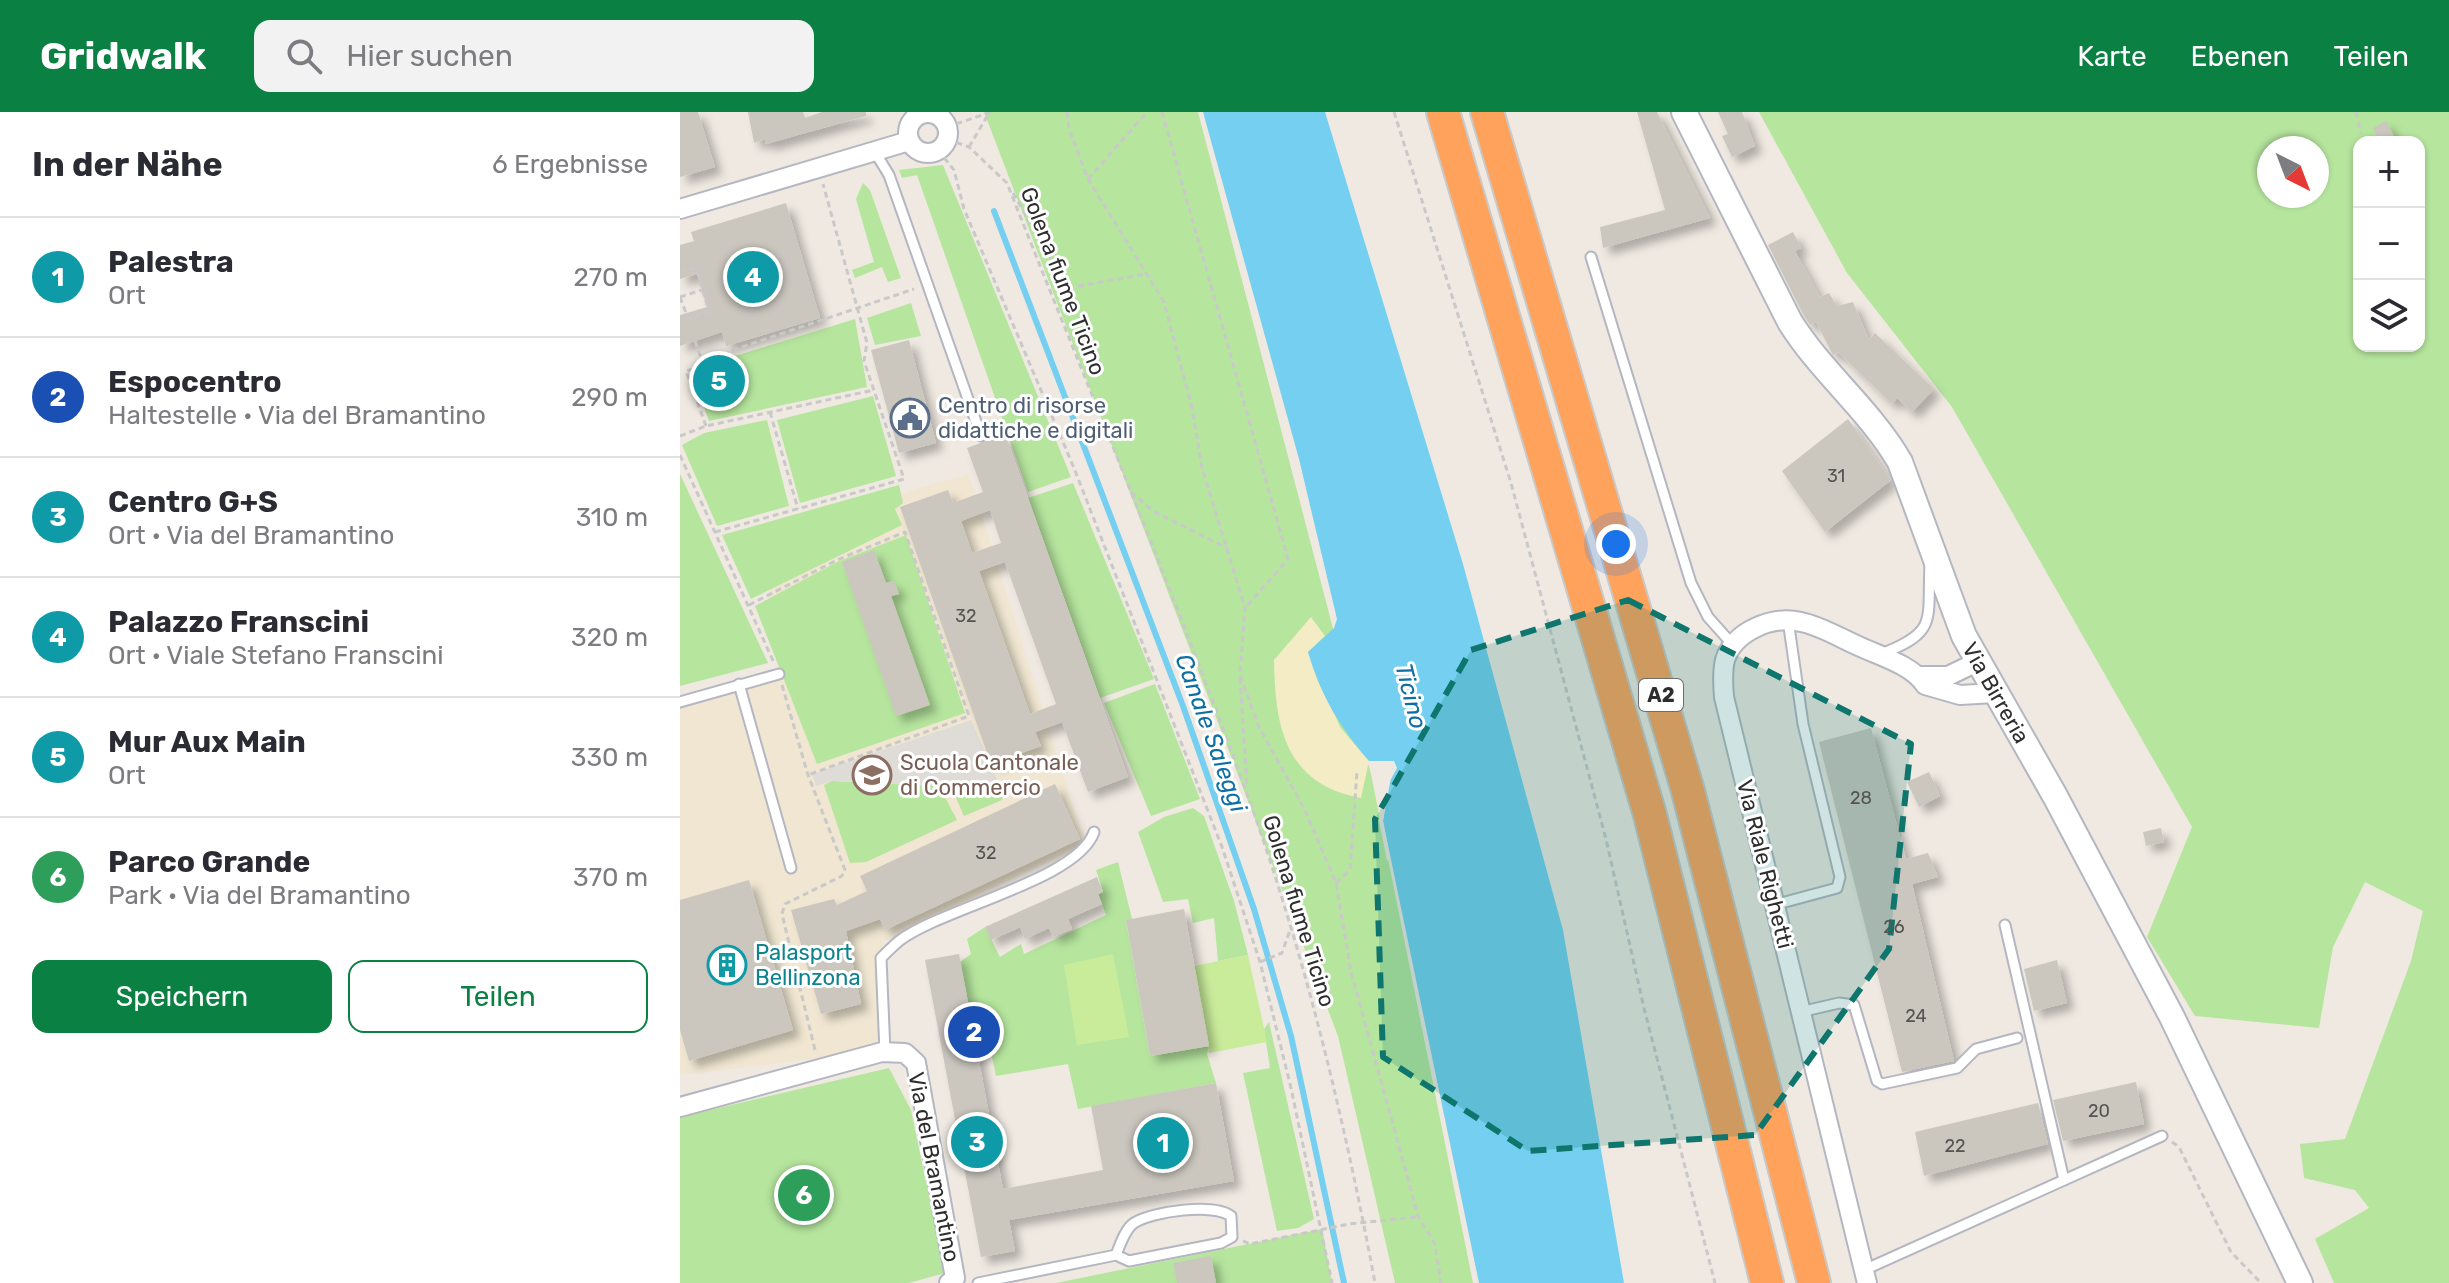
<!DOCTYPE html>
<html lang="de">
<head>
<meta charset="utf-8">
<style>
  :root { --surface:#fff; --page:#f2f2f3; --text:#2b2b33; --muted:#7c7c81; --line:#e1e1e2; --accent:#0b8043 }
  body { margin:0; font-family:Rubik,sans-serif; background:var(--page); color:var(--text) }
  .controls { position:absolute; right:24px; top:24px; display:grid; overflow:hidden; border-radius:16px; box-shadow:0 2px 6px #0004 }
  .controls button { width:72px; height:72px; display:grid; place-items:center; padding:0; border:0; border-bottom:2px solid var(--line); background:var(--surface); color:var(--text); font:40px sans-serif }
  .compass { position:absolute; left:1577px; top:24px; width:72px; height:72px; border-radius:50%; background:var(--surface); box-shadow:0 2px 6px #0004; rotate:138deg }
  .you { position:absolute; left:936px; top:432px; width:28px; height:28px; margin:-20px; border:6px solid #fff; border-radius:50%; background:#1a73e8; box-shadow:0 0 0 12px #1a73e833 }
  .badge { display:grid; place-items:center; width:52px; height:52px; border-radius:50%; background:var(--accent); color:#fff; font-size:26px; font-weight:700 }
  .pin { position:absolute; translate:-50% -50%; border:4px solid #fff; box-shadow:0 2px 8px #0006 }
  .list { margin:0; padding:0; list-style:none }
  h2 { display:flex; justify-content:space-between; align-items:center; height:104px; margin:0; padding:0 32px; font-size:34px }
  h2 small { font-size:26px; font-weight:400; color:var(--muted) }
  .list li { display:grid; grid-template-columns:52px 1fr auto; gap:24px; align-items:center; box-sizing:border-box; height:120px; padding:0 32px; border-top:2px solid var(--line) }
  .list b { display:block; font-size:30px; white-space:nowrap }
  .list p { margin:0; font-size:26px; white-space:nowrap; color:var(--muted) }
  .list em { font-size:26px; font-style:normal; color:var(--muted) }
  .actions { display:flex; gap:16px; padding:24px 32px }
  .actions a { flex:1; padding:18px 0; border:2px solid var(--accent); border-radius:16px; text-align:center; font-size:28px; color:var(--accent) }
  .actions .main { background:var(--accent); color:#fff }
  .icon { flex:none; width:44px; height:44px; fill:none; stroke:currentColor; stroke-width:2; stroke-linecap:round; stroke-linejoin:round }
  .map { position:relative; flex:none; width:1769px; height:1171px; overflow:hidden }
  header { display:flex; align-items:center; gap:48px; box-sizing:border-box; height:112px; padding:0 40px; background:var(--accent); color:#fff }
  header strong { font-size:38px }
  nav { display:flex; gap:44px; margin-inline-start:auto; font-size:28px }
  .search { width:560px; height:72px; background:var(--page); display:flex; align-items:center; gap:20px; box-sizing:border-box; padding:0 28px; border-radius:16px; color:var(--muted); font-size:30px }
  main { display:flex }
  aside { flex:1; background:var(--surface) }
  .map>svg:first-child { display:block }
</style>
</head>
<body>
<header>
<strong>Gridwalk</strong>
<div class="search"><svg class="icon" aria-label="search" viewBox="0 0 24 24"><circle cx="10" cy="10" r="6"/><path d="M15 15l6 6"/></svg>Hier suchen</div>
<nav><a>Karte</a><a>Ebenen</a><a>Teilen</a></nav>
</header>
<main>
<aside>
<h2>In der Nähe<small>6 Ergebnisse</small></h2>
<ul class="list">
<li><span class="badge" style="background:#0f9aa8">1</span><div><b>Palestra</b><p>Ort</p></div><em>270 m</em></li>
<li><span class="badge" style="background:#1a4fb4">2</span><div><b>Espocentro</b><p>Haltestelle · Via del Bramantino</p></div><em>290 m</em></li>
<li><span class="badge" style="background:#0f9aa8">3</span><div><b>Centro G+S</b><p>Ort · Via del Bramantino</p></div><em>310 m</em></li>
<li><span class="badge" style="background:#0f9aa8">4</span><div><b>Palazzo Franscini</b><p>Ort · Viale Stefano Franscini</p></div><em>320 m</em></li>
<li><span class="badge" style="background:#0f9aa8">5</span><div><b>Mur Aux Main</b><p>Ort</p></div><em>330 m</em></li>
<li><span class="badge" style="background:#2e9e5b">6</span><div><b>Parco Grande</b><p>Park · Via del Bramantino</p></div><em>370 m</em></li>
</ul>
<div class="actions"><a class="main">Speichern</a><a>Teilen</a></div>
</aside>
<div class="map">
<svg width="1769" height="1171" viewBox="0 0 1769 1171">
  <defs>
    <filter id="shadow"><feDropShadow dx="7" dy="7" stdDeviation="4" flood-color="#0004"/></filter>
  </defs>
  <rect width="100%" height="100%" fill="#efe9e1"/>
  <polygon fill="#f0e6d1" points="289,362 405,732 202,830 209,938 0,963 0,594 103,566 79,422"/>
  <g fill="#b6e59e" fill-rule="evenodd">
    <polygon points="304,0 518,0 691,662 793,1171 715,1171 658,924"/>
    <path d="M1079,0H1769V1171H1654L1635,1127L1689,1096L1675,1078L1624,1066L1620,1032L1665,1027L1731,849L1743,799L1685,770L1653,835L1639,916L1515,904L1467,825L1512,715L1272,295L1167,161ZM1679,30H1739V234H1679ZM1589,36H1637V84H1589Z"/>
    <polygon points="263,53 391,365 348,380 237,63 222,66 219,58"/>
    <polygon points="183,71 190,78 221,166 208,170 202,155 175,166 172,158 194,150 176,87"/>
    <polygon points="231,191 241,224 195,233 187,206"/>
    <polygon points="175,207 187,275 29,309 13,264 47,252 52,245"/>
    <polygon points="193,284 216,364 120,391 97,308"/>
    <polygon points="87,308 109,394 37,414 2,333 24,321"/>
    <polygon points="0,362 88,551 0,574"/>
    <polygon points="393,371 474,567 420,586 348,386"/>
    <polygon points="219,373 223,391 215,397 222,413 71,487 42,423"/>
    <polygon points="226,423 285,601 137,652 75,494 157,450"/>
    <polygon points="475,572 520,687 471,704 424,591"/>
    <polygon points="152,669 259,674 277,708 186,750 170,751 144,673"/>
    <polygon points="271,674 321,677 324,681 322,688 284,704"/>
    <polygon points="513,696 524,704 554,789 568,843 538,849 534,806 513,811 508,787 483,790 458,720 484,705"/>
    <polygon points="438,750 452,807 446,809 470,944 529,934 527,942 536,971 398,997 388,952 316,964 303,902 291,906 280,850 291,842 287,827 305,815 320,845 341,832 344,842 426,803 418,782 423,779 416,758"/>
    <polygon points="589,910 634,1107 618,1116 597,1119 563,961 590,956 584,917"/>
    <polygon points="209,956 231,998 265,1161 229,1171 0,1171 0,1005"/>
    <polygon points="642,1117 652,1171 376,1171"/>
  </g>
  <path fill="#f3ecc5" d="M631,505L645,524L628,540L660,615L689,649L681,686C605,672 595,615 594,548Z"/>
  <g fill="#c9ec9a">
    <polygon points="433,842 449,925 397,933 384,853"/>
    <polygon points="568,843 587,930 529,941 514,854"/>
  </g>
  <polygon fill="#dfdcd8" points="291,608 321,677 152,669 136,674 132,662"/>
  <path fill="#75cff0" d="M523,0H645L783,452L883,818L944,1171H799L703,709L714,649H689C659,614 641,584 628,540L654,516L657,507L619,347Z"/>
  <polygon fill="#efe9e1" points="689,649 714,649 717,656 709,671 703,709 710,746 707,749 699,708 705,670 713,656 688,653"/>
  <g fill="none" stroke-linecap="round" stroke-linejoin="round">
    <polyline stroke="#75cff0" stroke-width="6" points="314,99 503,594 574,797 611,924 664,1171"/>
  </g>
  <g fill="#cbc7bf" fill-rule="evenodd" filter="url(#shadow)">
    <polygon points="0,0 18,0 35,55 0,65"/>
    <polygon points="68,0 123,0 125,6 142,0 186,0 186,4 86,32 85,27 74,31"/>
    <polygon points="957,0 977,0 1030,106 923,136 920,115 985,98"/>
    <polygon points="1038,0 1062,0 1075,34 1052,45 1042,24 1048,22"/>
    <polygon points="1706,9 1717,30 1700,30 1693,16"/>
    <polygon points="106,91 140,206 46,234 42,220 0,234 0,203 27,195 17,162 0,167 0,133 14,129 11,120"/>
    <polygon points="1113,120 1121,136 1115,139 1140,185 1149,181 1157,194 1173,190 1189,228 1195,221 1254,277 1232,300 1217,286 1212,292 1158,240 1153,243 1136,210 1130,213 1123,202 1088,133"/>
    <polygon points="229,228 256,331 219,341 191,238"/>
    <polygon points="1168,307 1211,368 1145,420 1102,359"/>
    <path d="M325,322L448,665L408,680L382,610L355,620L361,634L311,652L220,395L268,378L273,391L303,380L287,336ZM310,398L321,431L292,441L281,409ZM325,450L376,592L350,602L299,459Z"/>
    <polygon points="194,438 206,471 214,469 219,482 211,484 250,593 216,604 162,450"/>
    <polygon points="1191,616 1226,747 1248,741 1258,765 1232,772 1274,949 1222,960 1139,630"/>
    <polygon points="1249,660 1260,684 1239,695 1227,670"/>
    <polygon points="375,672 400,727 205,818 200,807 166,819 181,892 141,902 111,798 154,787 157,793 187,779 180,764"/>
    <polygon points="1481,716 1484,730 1466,734 1463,720"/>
    <polygon points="417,765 423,780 418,782 422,792 388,807 392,817 373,825 369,816 345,827 340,815 311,828 305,815"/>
    <polygon points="69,768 113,918 9,949 0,918 0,788"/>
    <polygon points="504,797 529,934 470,944 446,808"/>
    <polygon points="279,842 323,1077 423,1058 411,994 536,971 554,1069 329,1108 335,1139 301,1145 245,848"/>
    <polygon points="1377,848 1387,891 1354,899 1344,857"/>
    <polygon points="1456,970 1464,1012 1383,1029 1373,988"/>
    <polygon points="1358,991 1368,1032 1244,1064 1235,1020"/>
    <polygon points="531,1144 536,1171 497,1171 493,1151"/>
  </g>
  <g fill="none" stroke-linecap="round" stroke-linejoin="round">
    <g stroke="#b4b7c1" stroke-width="13">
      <g id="lane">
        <polyline points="195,40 209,63 301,324"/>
        <polyline points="911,145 1011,471 1028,505 1053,533"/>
        <path d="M1201,542C1259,520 1247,508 1250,452"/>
        <polyline points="59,572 111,756"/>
        <polyline points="0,590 99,562"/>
        <polyline points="1094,793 1157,776 1160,765 1123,612 1108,508"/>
        <polyline points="1325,813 1384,1068"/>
        <polyline points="1120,900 1159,891 1174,893 1197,969 1202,972 1277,956 1296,937 1337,926"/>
        <path d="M205,940L201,846C207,840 213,834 219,829C262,796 398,768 414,720"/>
        <polyline points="1184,1158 1482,1024"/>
        <path d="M298,1171L436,1143L449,1149L541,1131L552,1125L551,1104C534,1091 473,1099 454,1111C445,1117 440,1133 436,1143"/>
      </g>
    </g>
    <g stroke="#b4b7c1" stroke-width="22">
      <g id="street">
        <circle cx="248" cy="21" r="20"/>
        <polyline points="0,97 229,29"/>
        <polyline points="1239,564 1268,564 1297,550"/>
        <polyline points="0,995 202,940 225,941 236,951 275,1166 269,1171"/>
        <path d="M1187,1171L1044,585C1043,573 1042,560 1045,548C1054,519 1093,503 1121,510C1142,514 1163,528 1183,536C1203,545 1233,554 1245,573L1280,583L1315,581"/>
      </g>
    </g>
    <g stroke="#b4b7c1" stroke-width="28">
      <g id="secondary">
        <path id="s1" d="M1004,0L1110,210C1142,261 1190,298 1220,350L1284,524L1375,684L1492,905L1620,1171"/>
      </g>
    </g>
    <g stroke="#c9c9c9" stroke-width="36">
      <g id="highway">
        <polyline points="763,0 970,703 1087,1171"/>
        <polyline points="807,0 1008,679 1134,1171"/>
      </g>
    </g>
    <g stroke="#c9c9c9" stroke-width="3" stroke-dasharray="6 4" stroke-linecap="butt">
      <polyline points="387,0 389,17 408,67 484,190 512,296 522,356 565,496 560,563 579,615 625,698 656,771 671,860 738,1104 755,1132 761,1171"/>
      <polyline points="482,0 608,447 566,495"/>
      <polyline points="714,0 831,371 926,727 964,896 1035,1171"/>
      <polyline points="1676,0 1681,22"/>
      <polyline points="260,4 264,0"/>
      <polyline points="267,15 311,0"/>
      <path d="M267,27L289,35L327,71C407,273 492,475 566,679C624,839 664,1005 695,1171"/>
      <polyline points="289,35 309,1"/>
      <polyline points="258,38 274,58 284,97 394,356 542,735 580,850 611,976 652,1171"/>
      <polyline points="408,67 467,0"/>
      <polyline points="333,81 388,176 466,162"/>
      <polyline points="93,145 104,141 108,155"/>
      <polyline points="0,160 16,156 29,199 0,209"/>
      <polyline points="0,185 22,178"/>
      <polyline points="0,185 6,201"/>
      <polyline points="15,229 21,246 42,240 45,243"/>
      <polyline points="90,300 118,397"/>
      <polyline points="26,314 6,259 39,249 53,238 234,177"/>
      <polyline points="0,324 26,314 194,278"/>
      <polyline points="0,343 94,551"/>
      <polyline points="451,380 473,399 547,436"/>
      <polyline points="35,420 224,367 184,249 187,231 143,72"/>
      <polyline points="69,493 157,448 225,420 289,604 128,663"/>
      <polyline points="560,566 567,675"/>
      <polyline points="102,573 128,663 165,758 162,764 105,792 102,802 135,938"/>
      <polyline points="656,771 670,758 677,660"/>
      <polyline points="580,850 602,841 610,818"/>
      <polyline points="1492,1030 1499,1035 1551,1140 1581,1171"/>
      <polyline points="563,1129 570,1132 669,1112 737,1105"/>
    </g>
    <use href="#lane" stroke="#fff" stroke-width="9"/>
    <use href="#street" stroke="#fff" stroke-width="18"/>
    <use href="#secondary" stroke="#fff" stroke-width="24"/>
    <use href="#highway" stroke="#ffa35c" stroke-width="32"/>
  </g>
  <path fill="#0f766e" fill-opacity="0.2" stroke="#0f766e" stroke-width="6" stroke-dasharray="16 10" stroke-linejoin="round" d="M948,488L1231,632L1209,837L1075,1023L848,1039L703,945L695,707L791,538Z"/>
  <defs>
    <g id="civic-ring" transform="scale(2)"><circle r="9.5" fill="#fff" stroke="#5c6f8a" stroke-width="1.5"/><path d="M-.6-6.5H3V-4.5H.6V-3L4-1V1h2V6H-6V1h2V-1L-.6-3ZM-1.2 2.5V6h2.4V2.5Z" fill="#5c6f8a"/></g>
    <g id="school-ring" transform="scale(2)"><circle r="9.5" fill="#fff" stroke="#8d6e63" stroke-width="1.5"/><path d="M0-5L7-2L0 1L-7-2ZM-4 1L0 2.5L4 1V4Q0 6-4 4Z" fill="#8d6e63"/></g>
    <g id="building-ring" transform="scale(2)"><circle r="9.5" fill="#fff" stroke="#0f9aa8" stroke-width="1.5"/><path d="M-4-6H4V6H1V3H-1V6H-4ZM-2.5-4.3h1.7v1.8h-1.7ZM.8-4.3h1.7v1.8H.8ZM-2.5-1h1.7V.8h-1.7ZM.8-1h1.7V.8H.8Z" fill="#0f9aa8"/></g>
  </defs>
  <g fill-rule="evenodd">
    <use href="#civic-ring" x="230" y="306"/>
    <use href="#school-ring" x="192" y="663"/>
    <use href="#building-ring" x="47" y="853"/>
  </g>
  <g text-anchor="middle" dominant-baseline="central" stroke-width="6" stroke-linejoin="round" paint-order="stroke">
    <g font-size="18" fill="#555452">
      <text x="1156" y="364">31</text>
      <text x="286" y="504">32</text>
      <text x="1181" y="686">28</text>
      <text x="306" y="741">32</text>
      <text x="1214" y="815">26</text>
      <text x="1236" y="904">24</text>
      <text x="1419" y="999">20</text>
      <text x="1275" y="1034">22</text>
    </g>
    <rect fill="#fff" stroke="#6d6d6d" stroke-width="2" x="959" y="567" width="44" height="32" rx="6"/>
    <g font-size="20" font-weight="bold" fill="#2e2e2e">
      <text x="981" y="583">A2</text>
    </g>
    <g font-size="22" fill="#2e2e2e" stroke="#fff">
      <text transform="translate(383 169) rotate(69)">Golena fiume Ticino</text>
      <text stroke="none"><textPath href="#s1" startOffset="664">Via Birreria</textPath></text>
      <text transform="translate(1085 752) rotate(76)">Via Riale Righetti</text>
      <text transform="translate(619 799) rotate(73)">Golena fiume Ticino</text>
      <text transform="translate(254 1055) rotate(79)">Via del Bramantino</text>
    </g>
    <g font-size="22" fill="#4e5e75" stroke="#fff" text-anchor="start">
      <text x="258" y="293">Centro di risorse<tspan x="258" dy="25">didattiche e digitali</tspan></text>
    </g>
    <g font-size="22" fill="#785e54" stroke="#fff" text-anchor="start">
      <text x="220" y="650">Scuola Cantonale<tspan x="220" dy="25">di Commercio</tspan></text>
    </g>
    <g font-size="22" fill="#0d838f" stroke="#fff" text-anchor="start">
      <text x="75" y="840">Palasport<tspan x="75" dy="25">Bellinzona</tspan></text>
    </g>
    <g font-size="24" font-style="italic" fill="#0d6fa3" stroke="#fff">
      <text transform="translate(731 584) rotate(76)">Ticino</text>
      <text transform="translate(531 621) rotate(70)">Canale Saleggi</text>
    </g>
  </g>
</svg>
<div class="controls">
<button>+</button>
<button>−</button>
<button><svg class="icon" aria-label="layers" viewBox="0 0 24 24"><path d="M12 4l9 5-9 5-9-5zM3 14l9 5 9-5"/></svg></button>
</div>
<svg class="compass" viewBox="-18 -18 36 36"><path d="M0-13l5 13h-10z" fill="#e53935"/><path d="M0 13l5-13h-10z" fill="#7c7c81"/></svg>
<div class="you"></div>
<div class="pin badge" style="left:483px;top:1031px;background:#0f9aa8">1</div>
<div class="pin badge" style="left:294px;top:920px;background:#1a4fb4">2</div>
<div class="pin badge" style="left:297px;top:1030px;background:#0f9aa8">3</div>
<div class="pin badge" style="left:73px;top:165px;background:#0f9aa8">4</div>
<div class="pin badge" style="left:39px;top:269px;background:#0f9aa8">5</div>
<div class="pin badge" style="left:124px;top:1083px;background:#2e9e5b">6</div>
</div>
</main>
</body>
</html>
